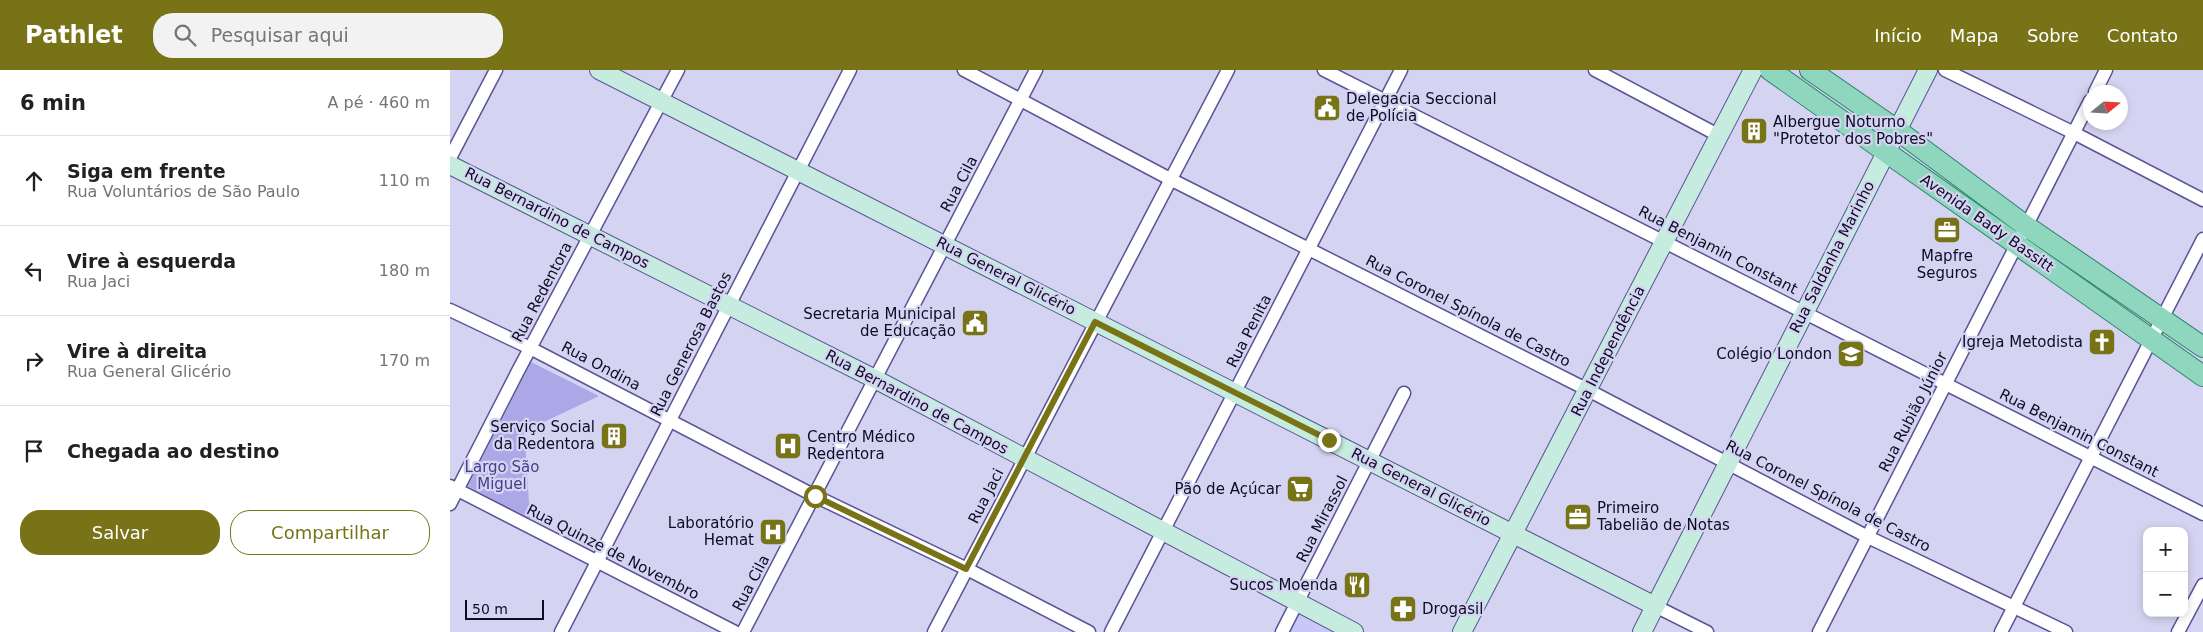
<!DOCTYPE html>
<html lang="pt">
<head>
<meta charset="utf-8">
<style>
  :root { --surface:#fff; --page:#f2f2f2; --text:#202124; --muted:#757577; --line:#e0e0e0; --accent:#787317 }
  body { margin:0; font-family:"DejaVu Sans",sans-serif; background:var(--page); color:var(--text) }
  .controls { position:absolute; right:15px; bottom:15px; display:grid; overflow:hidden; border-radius:10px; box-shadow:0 2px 8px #0003 }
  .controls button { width:45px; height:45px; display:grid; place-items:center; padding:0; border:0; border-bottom:1px solid var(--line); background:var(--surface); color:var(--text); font:25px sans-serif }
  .compass { position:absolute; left:1633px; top:15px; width:45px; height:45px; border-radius:50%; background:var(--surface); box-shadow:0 2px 8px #0003; rotate:72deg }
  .scale { position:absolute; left:15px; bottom:12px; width:79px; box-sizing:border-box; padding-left:5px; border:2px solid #0f0b25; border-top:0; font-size:14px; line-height:18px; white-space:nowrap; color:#0f0b25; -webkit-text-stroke:4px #d4d4f2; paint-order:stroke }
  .stop { position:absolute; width:15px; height:15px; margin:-11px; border:4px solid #787317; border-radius:50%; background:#fff }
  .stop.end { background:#787317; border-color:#fff; box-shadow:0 1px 5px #0008 }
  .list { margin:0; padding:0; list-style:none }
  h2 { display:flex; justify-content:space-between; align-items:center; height:65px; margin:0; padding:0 20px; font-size:21px }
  h2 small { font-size:16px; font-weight:400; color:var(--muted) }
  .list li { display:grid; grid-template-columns:32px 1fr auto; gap:15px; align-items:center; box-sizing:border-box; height:90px; padding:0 20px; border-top:1px solid var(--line) }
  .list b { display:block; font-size:19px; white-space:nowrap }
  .list p { margin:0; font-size:16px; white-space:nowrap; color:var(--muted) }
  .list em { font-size:16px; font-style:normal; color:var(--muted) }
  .actions { display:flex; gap:10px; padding:15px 20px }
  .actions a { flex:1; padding:11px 0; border:1px solid var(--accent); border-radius:20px; text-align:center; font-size:18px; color:var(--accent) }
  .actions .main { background:var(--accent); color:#fff }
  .icon { flex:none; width:28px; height:28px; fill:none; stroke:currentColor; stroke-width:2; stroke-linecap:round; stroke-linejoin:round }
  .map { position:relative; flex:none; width:1753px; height:562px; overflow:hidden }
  header { display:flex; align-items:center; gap:30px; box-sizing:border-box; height:70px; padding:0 25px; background:var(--accent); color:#fff }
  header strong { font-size:24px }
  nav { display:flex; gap:28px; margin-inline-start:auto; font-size:18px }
  .search { width:350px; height:45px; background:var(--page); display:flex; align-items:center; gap:12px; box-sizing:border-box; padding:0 18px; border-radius:20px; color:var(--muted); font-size:19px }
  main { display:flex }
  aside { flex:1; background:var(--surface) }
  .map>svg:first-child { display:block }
</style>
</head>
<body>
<header>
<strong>Pathlet</strong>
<div class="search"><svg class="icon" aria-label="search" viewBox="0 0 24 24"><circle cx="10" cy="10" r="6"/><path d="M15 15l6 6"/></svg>Pesquisar aqui</div>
<nav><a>Início</a><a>Mapa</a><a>Sobre</a><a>Contato</a></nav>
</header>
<main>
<aside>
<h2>6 min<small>A pé · 460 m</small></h2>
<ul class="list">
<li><svg class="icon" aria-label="ahead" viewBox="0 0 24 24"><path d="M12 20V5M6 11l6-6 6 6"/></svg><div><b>Siga em frente</b><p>Rua Voluntários de São Paulo</p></div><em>110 m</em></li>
<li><svg class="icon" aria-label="left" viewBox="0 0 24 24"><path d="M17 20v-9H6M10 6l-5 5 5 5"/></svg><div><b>Vire à esquerda</b><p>Rua Jaci</p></div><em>180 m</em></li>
<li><svg class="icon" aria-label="right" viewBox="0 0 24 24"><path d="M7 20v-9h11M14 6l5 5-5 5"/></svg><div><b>Vire à direita</b><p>Rua General Glicério</p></div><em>170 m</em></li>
<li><svg class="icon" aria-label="arrive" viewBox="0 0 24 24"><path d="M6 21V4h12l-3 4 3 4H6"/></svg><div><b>Chegada ao destino</b></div></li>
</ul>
<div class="actions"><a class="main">Salvar</a><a>Compartilhar</a></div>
</aside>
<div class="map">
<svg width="1753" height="562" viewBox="0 0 1753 562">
  <rect width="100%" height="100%" fill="#d4d4f2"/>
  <polygon fill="#c9c7f8" points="848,543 885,562 838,562"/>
  <polygon fill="#aca8e7" points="81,292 149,326 79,359 77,358 72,367 75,369 80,450 18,416"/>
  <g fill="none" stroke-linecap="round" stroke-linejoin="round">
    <g stroke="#5a5396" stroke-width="15">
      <g id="street">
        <polyline points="514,0 722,110 1138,320 1418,467 1616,562"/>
        <polyline points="874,0 1753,444"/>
        <polyline points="1145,0 1268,65"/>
        <polyline points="1495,0 1624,63 1753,130"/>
        <polyline points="1645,22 1656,0"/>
        <polyline points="0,88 46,0"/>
        <polyline points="0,240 80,278 365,426 517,499 639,562"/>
        <polyline points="0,416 285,562"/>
        <polyline points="0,434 68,301 228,0"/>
        <polyline points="1205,536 1257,562"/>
        <polyline points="111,562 400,0"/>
        <polyline points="293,562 586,0"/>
        <polyline points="484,562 778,0"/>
        <polyline points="661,562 951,0"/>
        <polyline points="832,562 954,323"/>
        <polyline points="1369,562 1640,31"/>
        <polyline points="1551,562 1753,169"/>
        <polyline points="1728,562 1753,515"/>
      </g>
    </g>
    <g stroke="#5a5396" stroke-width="20">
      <g id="secondary">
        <polyline points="149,0 1205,536"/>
        <polyline points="0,95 425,309 904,562"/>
        <polyline points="1012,562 1303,0"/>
        <polyline points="1192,562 1478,0"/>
      </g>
    </g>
    <g stroke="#307f6c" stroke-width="22">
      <g id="primary">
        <polyline points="1320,0 1753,306"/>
        <polyline points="1360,0 1447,60 1576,156 1753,277"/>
      </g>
    </g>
    <use href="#street" stroke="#fff" stroke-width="12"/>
    <use href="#secondary" stroke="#c6ebdf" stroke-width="18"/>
    <use href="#primary" stroke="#8ed7be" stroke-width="20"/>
  </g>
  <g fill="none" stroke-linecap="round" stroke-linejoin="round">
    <polyline stroke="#787317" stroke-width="6" points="365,426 516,499 645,252 879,370"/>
  </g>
  <defs>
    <g id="civic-square" transform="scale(1.4375)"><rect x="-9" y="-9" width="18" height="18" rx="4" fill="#787317" stroke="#d4d4f2"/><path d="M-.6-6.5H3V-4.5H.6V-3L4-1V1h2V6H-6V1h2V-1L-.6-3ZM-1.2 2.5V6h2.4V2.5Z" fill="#fff"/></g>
    <g id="building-square" transform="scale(1.4375)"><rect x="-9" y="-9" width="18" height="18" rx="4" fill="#787317" stroke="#d4d4f2"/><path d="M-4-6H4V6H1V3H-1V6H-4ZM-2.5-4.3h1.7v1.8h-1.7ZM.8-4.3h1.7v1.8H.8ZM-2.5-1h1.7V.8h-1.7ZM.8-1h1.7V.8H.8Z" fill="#fff"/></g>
    <g id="office-square" transform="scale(1.4375)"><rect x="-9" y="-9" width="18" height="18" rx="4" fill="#787317" stroke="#d4d4f2"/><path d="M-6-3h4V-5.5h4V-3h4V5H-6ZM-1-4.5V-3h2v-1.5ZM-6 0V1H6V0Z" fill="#fff"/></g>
    <g id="church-square" transform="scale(1.4375)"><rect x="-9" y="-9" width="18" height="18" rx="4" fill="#787317" stroke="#d4d4f2"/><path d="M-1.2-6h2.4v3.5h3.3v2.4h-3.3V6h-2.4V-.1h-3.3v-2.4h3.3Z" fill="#fff"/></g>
    <g id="school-square" transform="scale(1.4375)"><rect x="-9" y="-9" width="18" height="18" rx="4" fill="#787317" stroke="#d4d4f2"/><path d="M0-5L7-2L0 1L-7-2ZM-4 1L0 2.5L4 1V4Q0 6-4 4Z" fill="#fff"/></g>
    <g id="hospital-square" transform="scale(1.4375)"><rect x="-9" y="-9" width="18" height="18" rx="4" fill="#787317" stroke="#d4d4f2"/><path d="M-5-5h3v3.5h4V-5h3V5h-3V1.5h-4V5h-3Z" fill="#fff"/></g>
    <g id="supermarket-square" transform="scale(1.4375)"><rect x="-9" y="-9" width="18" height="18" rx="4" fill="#787317" stroke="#d4d4f2"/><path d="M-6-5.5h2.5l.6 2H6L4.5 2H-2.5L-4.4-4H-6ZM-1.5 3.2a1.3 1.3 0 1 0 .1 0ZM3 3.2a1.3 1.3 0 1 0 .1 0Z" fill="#fff"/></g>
    <g id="restaurant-square" transform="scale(1.4375)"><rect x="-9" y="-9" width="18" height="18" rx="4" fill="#787317" stroke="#d4d4f2"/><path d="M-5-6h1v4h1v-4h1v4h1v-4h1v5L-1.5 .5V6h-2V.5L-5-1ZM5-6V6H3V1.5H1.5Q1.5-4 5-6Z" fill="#fff"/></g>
    <g id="pharmacy-square" transform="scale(1.4375)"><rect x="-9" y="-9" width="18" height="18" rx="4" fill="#787317" stroke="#d4d4f2"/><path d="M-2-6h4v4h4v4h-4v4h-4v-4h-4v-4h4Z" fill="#fff"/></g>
  </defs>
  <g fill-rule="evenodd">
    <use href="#civic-square" x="877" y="38"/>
    <use href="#building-square" x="1304" y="61"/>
    <use href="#office-square" x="1497" y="160"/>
    <use href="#civic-square" x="525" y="253"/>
    <use href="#church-square" x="1652" y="272"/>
    <use href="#school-square" x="1401" y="284"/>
    <use href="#building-square" x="164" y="366"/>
    <use href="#hospital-square" x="338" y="376"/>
    <use href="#supermarket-square" x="850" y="419"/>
    <use href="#office-square" x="1128" y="447"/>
    <use href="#hospital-square" x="323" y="462"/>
    <use href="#restaurant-square" x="907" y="515"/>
    <use href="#pharmacy-square" x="953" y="539"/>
  </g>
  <g text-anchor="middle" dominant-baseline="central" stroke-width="4.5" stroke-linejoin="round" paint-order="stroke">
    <g font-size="15" fill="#0f0b25" stroke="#d4d4f2" text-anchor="end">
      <text x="896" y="29" text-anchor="start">Delegacia Seccional<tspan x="896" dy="17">de Polícia</tspan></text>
      <text x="1323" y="52" text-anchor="start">Albergue Noturno<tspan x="1323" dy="17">"Protetor dos Pobres"</tspan></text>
      <text x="1497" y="186" text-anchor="middle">Mapfre<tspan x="1497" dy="17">Seguros</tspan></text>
      <text x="506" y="244">Secretaria Municipal<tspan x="506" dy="17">de Educação</tspan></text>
      <text x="1633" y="272">Igreja Metodista</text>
      <text x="1382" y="284">Colégio London</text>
      <text x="145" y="357">Serviço Social<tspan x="145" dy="17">da Redentora</tspan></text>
      <text x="357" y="367" text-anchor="start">Centro Médico<tspan x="357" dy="17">Redentora</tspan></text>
      <text x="831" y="419">Pão de Açúcar</text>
      <text x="1147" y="438" text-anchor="start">Primeiro<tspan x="1147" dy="17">Tabelião de Notas</tspan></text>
      <text x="304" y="453">Laboratório<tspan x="304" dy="17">Hemat</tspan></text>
      <text x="888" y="515">Sucos Moenda</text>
      <text x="972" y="539" text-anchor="start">Drogasil</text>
    </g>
    <g font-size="15" fill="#0f0b25" stroke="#d4d4f2">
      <text transform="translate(509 114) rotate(-62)">Rua Cila</text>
      <text transform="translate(107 148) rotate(27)">Rua Bernardino de Campos</text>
      <text transform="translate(1537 153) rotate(35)">Avenida Bady Bassitt</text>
      <text transform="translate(1268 180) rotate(27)">Rua Benjamin Constant</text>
      <text transform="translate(1382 187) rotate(-63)">Rua Saldanha Marinho</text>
      <text transform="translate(556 206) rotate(27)">Rua General Glicério</text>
      <text transform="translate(92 222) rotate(-62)">Rua Redentora</text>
      <text transform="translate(1018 241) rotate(27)">Rua Coronel Spínola de Castro</text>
      <text transform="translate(799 261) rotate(-63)">Rua Penita</text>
      <text transform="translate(241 274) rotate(-63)">Rua Generosa Bastos</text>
      <text transform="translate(1158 281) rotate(-63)">Rua Independência</text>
      <text transform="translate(151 296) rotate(28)">Rua Ondina</text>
      <text transform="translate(467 332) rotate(28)">Rua Bernardino de Campos</text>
      <text transform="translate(1463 342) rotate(-63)">Rua Rubião Júnior</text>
      <text transform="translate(1629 363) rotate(27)">Rua Benjamin Constant</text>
      <text transform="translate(971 417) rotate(27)">Rua General Glicério</text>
      <text transform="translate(536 426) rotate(-63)">Rua Jaci</text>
      <text transform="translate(1378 426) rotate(27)">Rua Coronel Spínola de Castro</text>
      <text transform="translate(872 449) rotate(-63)">Rua Mirassol</text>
      <text transform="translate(163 482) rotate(27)">Rua Quinze de Novembro</text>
      <text transform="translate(301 513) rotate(-62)">Rua Cila</text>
    </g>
    <g font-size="15" fill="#473c89" stroke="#d4d4f2">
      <text x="52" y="397">Largo São<tspan x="52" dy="17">Miguel</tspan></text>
    </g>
  </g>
</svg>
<div class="controls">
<button>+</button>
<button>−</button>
</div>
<svg class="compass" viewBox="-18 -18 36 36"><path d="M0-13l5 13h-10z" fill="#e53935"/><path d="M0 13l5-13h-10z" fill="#757577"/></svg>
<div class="scale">50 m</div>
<div class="stop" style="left:365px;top:426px"></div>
<div class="stop end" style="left:879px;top:370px"></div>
</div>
</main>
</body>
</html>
